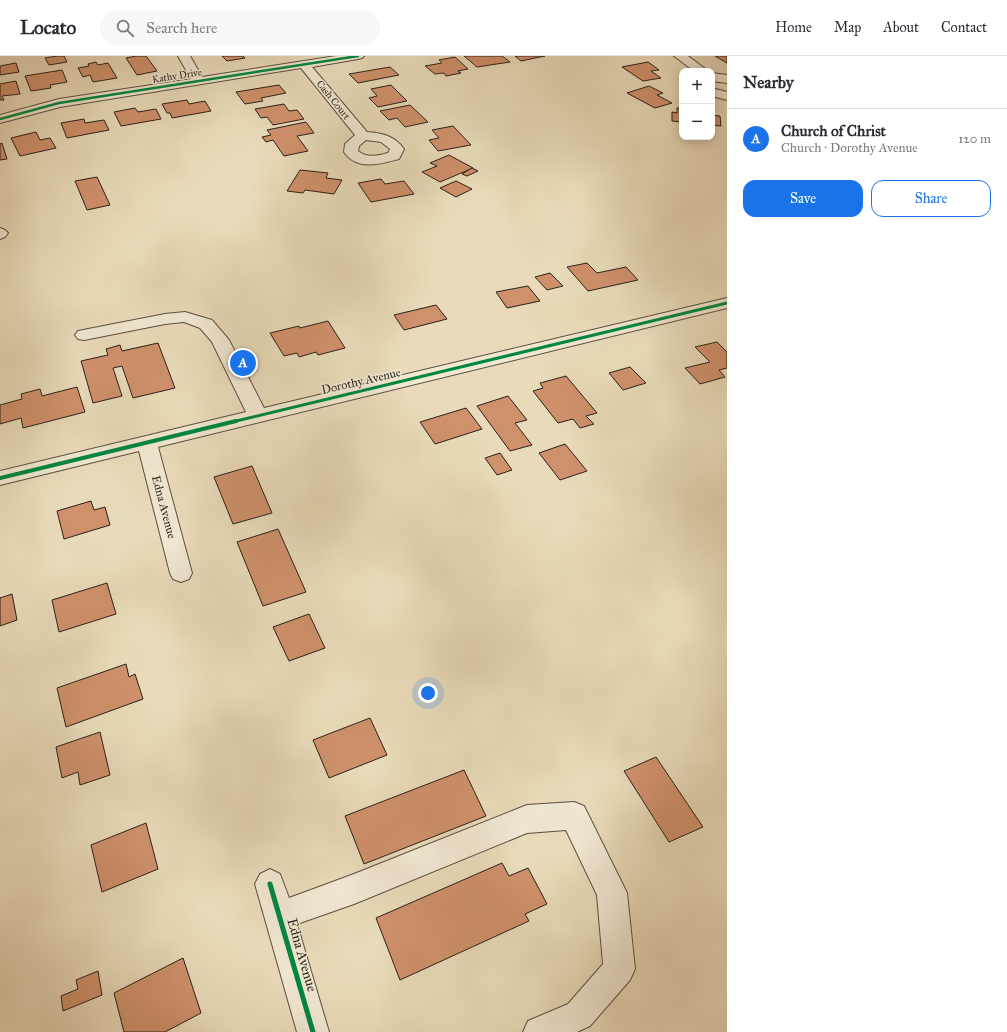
<!DOCTYPE html>
<html lang="en">
<head>
<meta charset="utf-8">
<style>
  :root { --surface:#fff; --page:#f7f7f7; --text:#2b2b33; --muted:#7c7c81; --line:#e1e1e2; --accent:#1a73e8 }
  body { margin:0; font-family:"IM FELL Great Primer",serif; background:var(--page); color:var(--text) }
  .controls { position:absolute; right:12px; top:12px; display:grid; overflow:hidden; border-radius:8px; box-shadow:0 2px 10px #0003 }
  .controls button { width:36px; height:36px; display:grid; place-items:center; padding:0; border:0; border-bottom:1px solid var(--line); background:var(--surface); color:var(--text); font:20px sans-serif }
  .you { position:absolute; left:428px; top:637px; width:14px; height:14px; margin:-10px; border:3px solid #fff; border-radius:50%; background:#1a73e8; box-shadow:0 0 0 6px #1a73e833 }
  .badge { display:grid; place-items:center; width:26px; height:26px; border-radius:50%; background:var(--accent); color:#fff; font-size:13px; font-weight:700 }
  .pin { position:absolute; translate:-50% -50%; border:2px solid #fff; box-shadow:0 1px 4px #0006 }
  .list { margin:0; padding:0; list-style:none }
  h2 { display:flex; justify-content:space-between; align-items:center; height:52px; margin:0; padding:0 16px; font-size:17px }
  h2 small { font-size:13px; font-weight:400; color:var(--muted) }
  .list li { display:grid; grid-template-columns:26px 1fr auto; gap:12px; align-items:center; box-sizing:border-box; height:60px; padding:0 16px; border-top:1px solid var(--line) }
  .list b { display:block; font-size:15px; white-space:nowrap }
  .list p { margin:0; font-size:13px; white-space:nowrap; color:var(--muted) }
  .list em { font-size:13px; font-style:normal; color:var(--muted) }
  .actions { display:flex; gap:8px; padding:12px 16px }
  .actions a { flex:1; padding:9px 0; border:1px solid var(--accent); border-radius:12px; text-align:center; font-size:14px; color:var(--accent) }
  .actions .main { background:var(--accent); color:#fff }
  .icon { flex:none; width:22px; height:22px; fill:none; stroke:currentColor; stroke-width:2; stroke-linecap:round; stroke-linejoin:round }
  .map { position:relative; flex:none; width:727px; height:976px; overflow:hidden }
  header { display:flex; align-items:center; gap:24px; box-sizing:border-box; height:56px; padding:0 20px; background:var(--surface); border-bottom:1px solid var(--line) }
  header strong { font-size:19px }
  nav { display:flex; gap:22px; margin-inline-start:auto; font-size:14px }
  .search { width:280px; height:36px; background:var(--page); display:flex; align-items:center; gap:10px; box-sizing:border-box; padding:0 14px; border-radius:22px; color:var(--muted); font-size:15px }
  main { display:flex }
  aside { flex:1; background:var(--surface) }
  .map>svg:first-child { display:block }
</style>
</head>
<body>
<header>
<strong>Locato</strong>
<div class="search"><svg class="icon" aria-label="search" viewBox="0 0 24 24"><circle cx="10" cy="10" r="6"/><path d="M15 15l6 6"/></svg>Search here</div>
<nav><a>Home</a><a>Map</a><a>About</a><a>Contact</a></nav>
</header>
<main>
<div class="map">
<svg width="727" height="976" viewBox="0 0 727 976">
  <rect width="100%" height="100%" fill="#e9dbba"/>
  <filter id="stains"><feTurbulence type="fractalNoise" baseFrequency=".005" numOctaves="4"/><feColorMatrix values="0 0 0 0 .2 0 0 0 0 .09 0 0 0 0 .02 0 0 0 .5 -.17"/></filter>
  <radialGradient id="worn" r=".72"><stop offset=".6" stop-color="#630" stop-opacity="0"/><stop offset="1" stop-color="#630" stop-opacity=".3"/></radialGradient>
  <g fill="#cf916c" stroke="#2a1f19">
    <polygon points="57,0 64,0 67,6 49,9 45,2"/>
    <polygon points="136,0 146,0 157,15 137,19 126,2"/>
    <polygon points="222,0 243,0 245,2 227,5"/>
    <polygon points="464,0 502,0 510,6 477,11"/>
    <polygon points="515,0 545,0 521,5"/>
    <polygon points="715,0 727,0 727,7"/>
    <polygon points="455,1 468,13 458,15 461,17 446,20 444,17 435,18 425,10 442,7 439,4"/>
    <polygon points="96,6 98,9 108,7 117,22 93,26 90,19 83,21 78,12 89,10 88,8"/>
    <polygon points="648,6 659,14 651,15 661,22 643,25 622,11"/>
    <polygon points="16,7 19,16 0,19 0,10"/>
    <polygon points="390,11 399,19 358,27 349,18"/>
    <polygon points="62,14 67,26 50,29 51,32 31,35 25,20"/>
    <polygon points="16,25 20,38 2,40 4,44 0,44 0,28"/>
    <polygon points="279,29 286,37 261,42 263,45 245,48 236,36"/>
    <polygon points="391,29 407,45 378,51 369,42 377,40 371,33"/>
    <polygon points="649,30 663,37 657,39 672,47 655,52 627,37"/>
    <polygon points="187,44 189,48 205,45 211,55 172,62 170,57 167,57 162,48"/>
    <polygon points="284,48 289,55 297,54 304,63 273,69 267,61 261,62 255,53"/>
    <polygon points="410,49 428,66 405,71 397,62 389,64 380,55"/>
    <polygon points="135,52 138,56 156,53 161,63 121,70 114,56"/>
    <polygon points="677,52 682,52 682,66 672,65 672,56 677,57"/>
    <polygon points="712,59 720,60 721,70 712,69"/>
    <polygon points="84,63 85,67 104,64 109,74 67,82 61,67"/>
    <polygon points="306,66 314,77 297,80 308,95 284,100 273,84 266,86 262,81 271,79 267,74"/>
    <polygon points="453,70 471,89 438,95 429,84 439,82 432,74"/>
    <polygon points="36,76 40,84 50,82 56,92 20,100 11,82"/>
    <polygon points="2,87 7,103 0,104 0,88"/>
    <polygon points="449,99 473,112 440,126 422,116 437,110 430,107"/>
    <polygon points="472,112 478,115 467,120 462,118"/>
    <polygon points="300,114 328,117 326,122 342,124 334,138 305,134 303,137 287,135"/>
    <polygon points="97,121 110,149 87,154 75,125"/>
    <polygon points="381,123 385,128 404,125 414,138 371,146 358,127"/>
    <polygon points="456,125 472,133 456,141 440,132"/>
    <polygon points="587,207 597,217 626,211 638,224 588,235 567,211"/>
    <polygon points="550,217 563,230 547,234 535,221"/>
    <polygon points="528,230 540,245 507,252 496,236"/>
    <polygon points="436,249 447,263 404,274 394,259"/>
    <polygon points="328,265 345,292 318,299 316,296 299,301 297,297 284,300 270,277 299,270 300,272"/>
    <polygon points="717,286 727,296 727,312 719,314 725,321 700,328 685,312 710,306 695,291"/>
    <polygon points="158,287 175,332 133,342 122,310 113,312 122,340 93,347 81,305 108,299 106,293 120,289 122,295"/>
    <polygon points="630,311 646,327 623,334 609,317"/>
    <polygon points="566,320 597,357 586,360 594,368 580,372 573,363 558,367 533,335 543,332 540,327"/>
    <polygon points="77,331 85,356 23,372 21,362 0,368 0,349 22,343 21,338 40,333 42,340"/>
    <polygon points="508,340 527,364 515,367 532,389 510,395 477,350"/>
    <polygon points="466,352 482,373 435,388 420,366"/>
    <polygon points="565,388 587,415 560,424 539,397"/>
    <polygon points="500,397 512,414 497,419 485,402"/>
    <polygon points="252,410 272,457 233,468 214,421"/>
    <polygon points="91,445 94,454 105,451 110,469 64,483 57,455"/>
    <polygon points="278,473 306,536 263,550 237,486"/>
    <polygon points="107,527 116,558 59,576 52,544"/>
    <polygon points="12,538 17,564 0,570 0,542"/>
    <polygon points="309,558 325,592 289,605 273,571"/>
    <polygon points="126,608 129,621 135,618 143,643 66,671 57,632"/>
    <polygon points="370,662 387,699 329,722 313,684"/>
    <polygon points="100,676 110,719 80,729 78,716 62,722 56,691"/>
    <polygon points="656,701 703,771 669,786 624,715"/>
    <polygon points="464,714 486,760 364,808 345,760"/>
    <polygon points="146,767 158,813 102,836 91,789"/>
    <polygon points="502,807 509,820 528,812 547,848 525,858 529,865 400,924 376,862"/>
    <polygon points="183,902 201,957 165,976 124,976 114,937"/>
    <polygon points="98,915 102,939 63,955 61,940 78,933 76,924"/>
  </g>
  <g fill="none" stroke-linecap="round" stroke-linejoin="round">
    <g stroke="#5a4e41" stroke-width="2">
      <g id="minor">
        <path d="M178,0H190L202,21L336,0H364L362,2L358,3L312,11L367,76C382,77 395,80 404,93L399,103C380,108 357,115 344,96L345,88L355,79L301,12L60,51L0,67V59L59,43L191,23ZM366,84L381,86L390,93L388,97C377,100 367,102 358,95L359,90Z"/>
        <polygon points="674,0 688,0 708,15 694,15"/>
        <polygon points="712,17 727,19 727,27 712,25"/>
        <polygon points="712,32 727,36 727,44 712,40"/>
        <polygon points="0,172 5,174 8,177 5,181 0,183"/>
        <polygon points="727,242 727,252 158,391 192,517 189,523 181,526 173,523 170,517 139,395 0,429 0,415 246,356 212,286 200,272 184,266 165,268 84,284 78,283 75,279 78,275 165,258 185,256 212,264 229,284 264,352"/>
        <polygon points="574,746 584,750 627,837 635,913 630,924 590,970 577,976 523,976 528,965 568,948 603,908 597,839 566,774 527,777 354,848 297,868 329,976 297,976 255,828 260,818 270,813 280,818 289,842 354,818 527,749"/>
      </g>
    </g>
    <use href="#minor" fill="#f1e8d2" fill-rule="evenodd"/>
    <g stroke="#f1e8d2" stroke-width="4">
      <polyline id="cycleway-far3" points="0,63 59,47 358,0"/>
    </g>
    <g stroke="#f1e8d2" stroke-width="5">
      <polyline id="cycleway-far2" points="232,366 727,247"/>
    </g>
    <g stroke="#f1e8d2" stroke-width="6">
      <polyline id="cycleway-far1" points="0,422 236,365"/>
    </g>
    <g stroke="#f1e8d2" stroke-width="8">
      <polyline id="cycleway" points="270,828 313,976"/>
    </g>
    <use href="#cycleway-far3" stroke="#00873e" stroke-width="2.5"/>
    <use href="#cycleway-far2" stroke="#00873e" stroke-width="3"/>
    <use href="#cycleway-far1" stroke="#00873e" stroke-width="4"/>
    <use href="#cycleway" stroke="#00873e" stroke-width="5"/>
  </g>
  <g text-anchor="middle" dominant-baseline="central" stroke-width="3" stroke-linejoin="round" paint-order="stroke">
    <g font-size="10" fill="#2a1f19" stroke="#f1e8d2">
      <text transform="translate(177 20) rotate(-9)">Kathy Drive</text>
      <text transform="translate(333 44) rotate(51)">Cash Court</text>
    </g>
    <g font-size="12" fill="#2a1f19" stroke="#f1e8d2">
      <text transform="translate(361 325) rotate(-13)">Dorothy Avenue</text>
      <text transform="translate(164 451) rotate(75)">Edna Avenue</text>
    </g>
    <g font-size="14" fill="#2a1f19" stroke="#f1e8d2">
      <text transform="translate(302 899) rotate(74)">Edna Avenue</text>
    </g>
  </g>
  <rect width="100%" height="100%" filter="url(#stains)"/>
  <rect width="100%" height="100%" fill="url(#worn)"/>
</svg>
<div class="controls">
<button>+</button>
<button>−</button>
</div>
<div class="you"></div>
<div class="pin badge" style="left:243px;top:307px">A</div>
</div>
<aside>
<h2>Nearby<small></small></h2>
<ul class="list">
<li><span class="badge">A</span><div><b>Church of Christ</b><p>Church · Dorothy Avenue</p></div><em>120 m</em></li>
</ul>
<div class="actions"><a class="main">Save</a><a>Share</a></div>
</aside>
</main>
</body>
</html>
